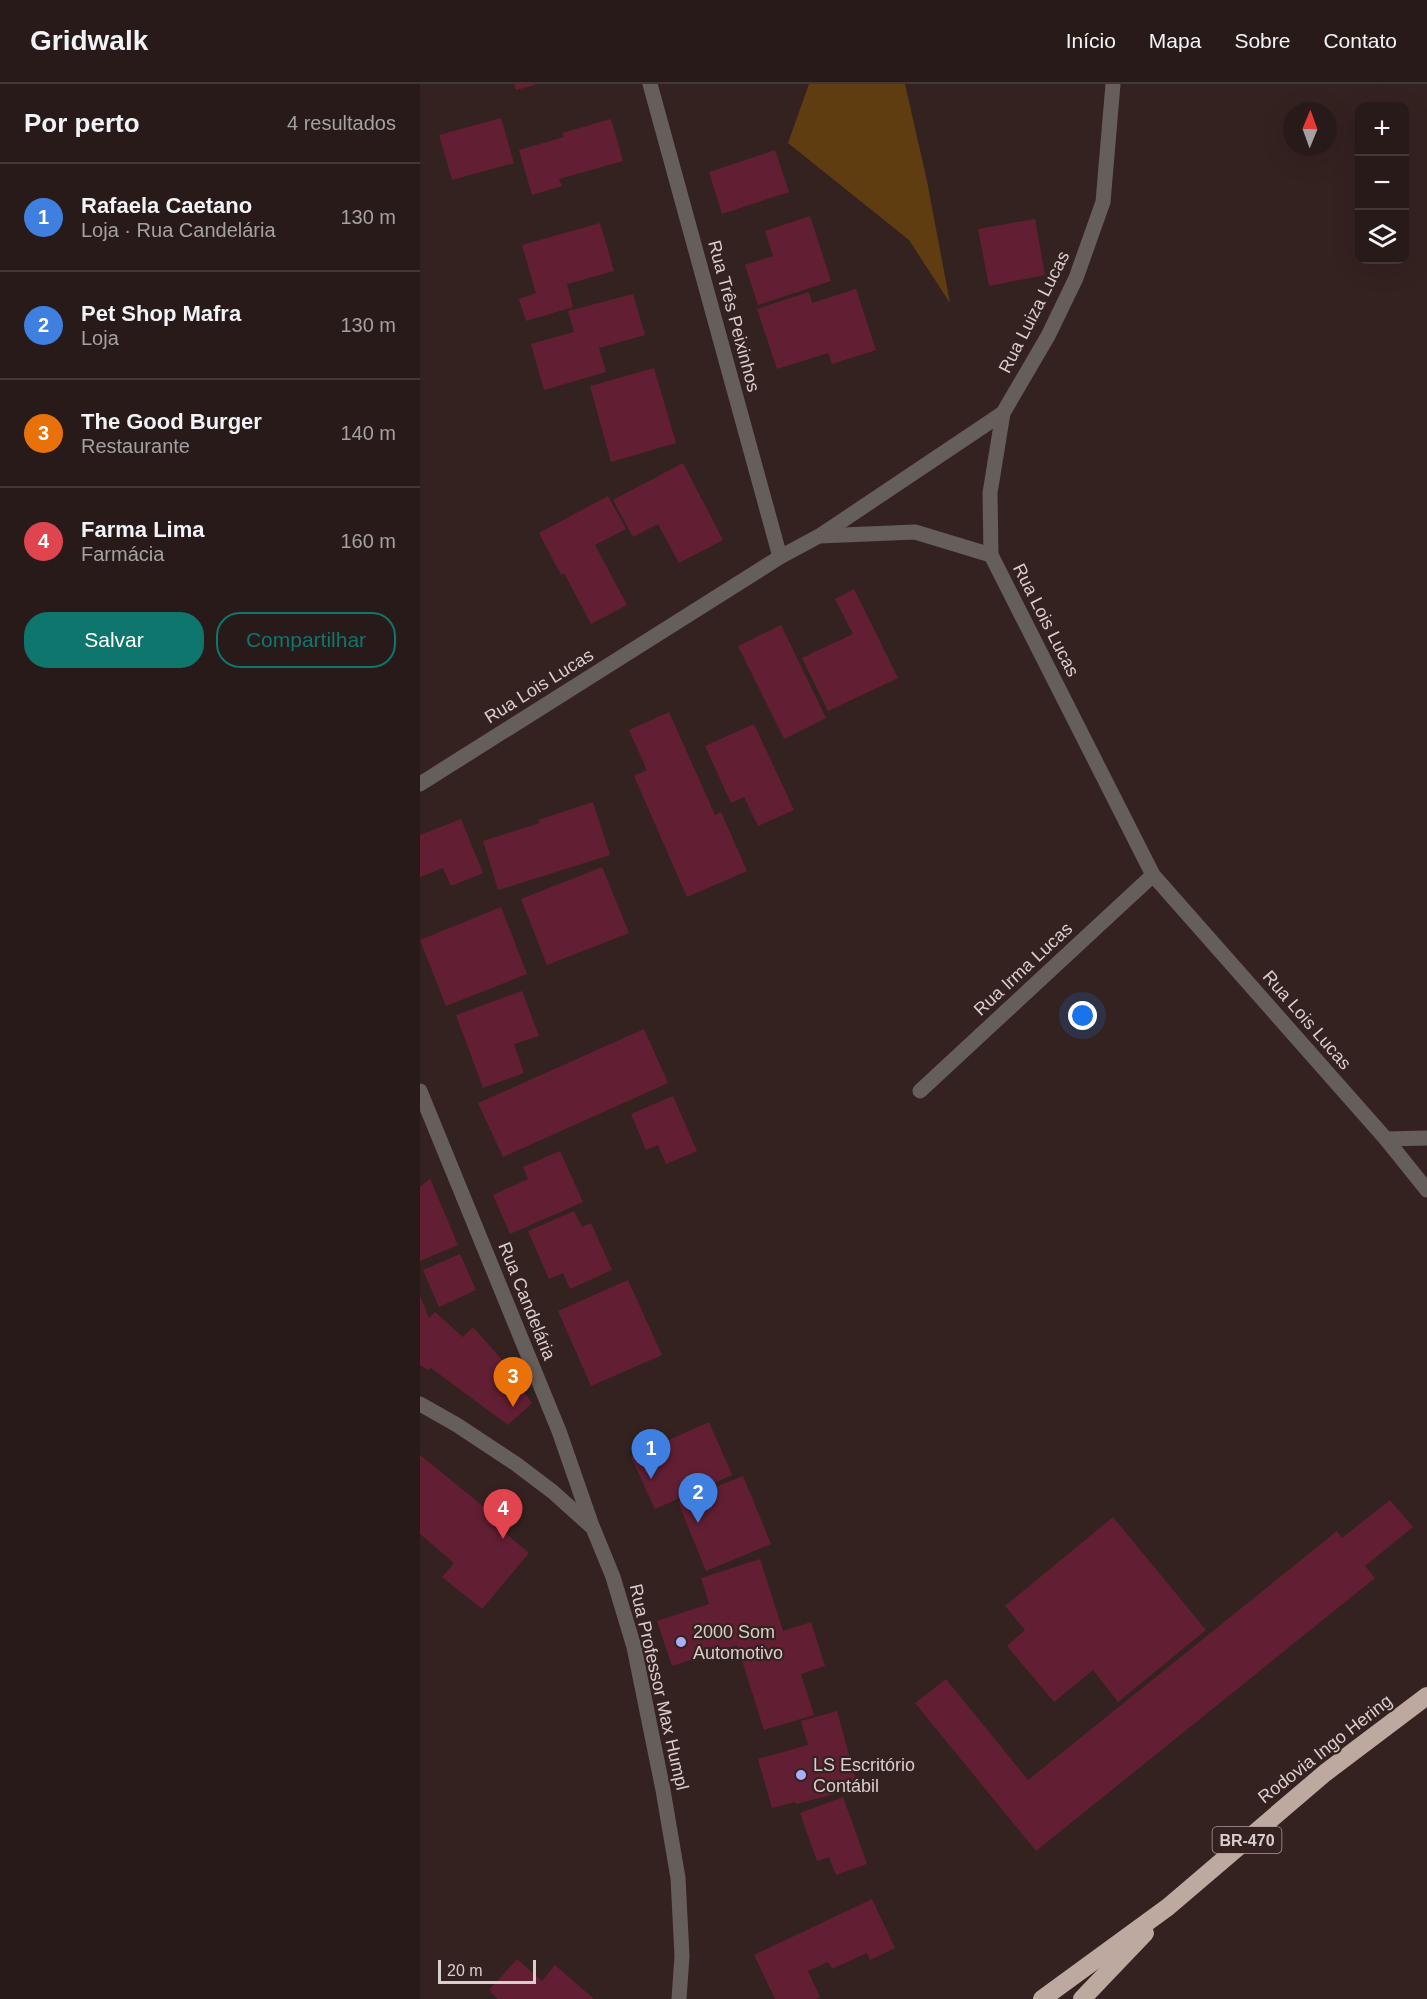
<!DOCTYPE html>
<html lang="pt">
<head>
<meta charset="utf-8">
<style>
  :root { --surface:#271a18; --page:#332725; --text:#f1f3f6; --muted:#a4a1a2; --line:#433837; --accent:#0f766e }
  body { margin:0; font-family:Arial,sans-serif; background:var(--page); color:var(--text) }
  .controls { position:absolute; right:18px; top:18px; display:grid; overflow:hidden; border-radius:12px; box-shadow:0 6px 24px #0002 }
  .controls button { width:54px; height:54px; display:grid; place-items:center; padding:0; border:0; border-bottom:2px solid var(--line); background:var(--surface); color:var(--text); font:30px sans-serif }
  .compass { position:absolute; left:863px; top:18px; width:54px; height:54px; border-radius:50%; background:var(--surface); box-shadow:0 6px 24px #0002; rotate:1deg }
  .scale { position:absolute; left:18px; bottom:15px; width:98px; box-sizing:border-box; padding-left:6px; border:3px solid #dacecd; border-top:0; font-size:16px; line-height:21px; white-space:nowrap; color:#dacecd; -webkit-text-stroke:4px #342220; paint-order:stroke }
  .you { position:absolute; left:663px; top:932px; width:21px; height:21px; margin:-15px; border:4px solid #fff; border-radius:50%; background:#1a73e8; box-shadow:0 0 0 9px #1a73e833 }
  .badge { display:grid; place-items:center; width:39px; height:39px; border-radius:50%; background:var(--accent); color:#fff; font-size:20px; font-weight:700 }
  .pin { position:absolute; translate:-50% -50px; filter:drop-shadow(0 2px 3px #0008) }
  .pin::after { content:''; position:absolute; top:32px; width:21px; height:18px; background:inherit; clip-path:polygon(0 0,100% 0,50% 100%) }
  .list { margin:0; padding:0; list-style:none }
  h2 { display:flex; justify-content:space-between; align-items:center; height:78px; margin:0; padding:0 24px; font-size:26px }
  h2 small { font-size:20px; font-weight:400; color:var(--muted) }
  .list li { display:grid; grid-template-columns:39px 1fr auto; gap:18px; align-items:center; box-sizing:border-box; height:108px; padding:0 24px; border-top:2px solid var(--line) }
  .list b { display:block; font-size:22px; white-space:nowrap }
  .list p { margin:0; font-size:20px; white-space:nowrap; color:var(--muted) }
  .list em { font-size:20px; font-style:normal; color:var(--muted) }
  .actions { display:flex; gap:12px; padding:18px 24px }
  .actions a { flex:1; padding:14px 0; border:2px solid var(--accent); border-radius:24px; text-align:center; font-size:21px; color:var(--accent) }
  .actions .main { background:var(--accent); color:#fff }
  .icon { flex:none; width:33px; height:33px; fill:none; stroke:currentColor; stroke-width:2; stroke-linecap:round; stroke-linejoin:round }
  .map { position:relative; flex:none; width:1007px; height:1915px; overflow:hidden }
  header { display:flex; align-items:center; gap:36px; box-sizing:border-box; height:84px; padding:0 30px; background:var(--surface); border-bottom:2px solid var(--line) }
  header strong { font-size:28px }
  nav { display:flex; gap:33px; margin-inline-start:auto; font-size:21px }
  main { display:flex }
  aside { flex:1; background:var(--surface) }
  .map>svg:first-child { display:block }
</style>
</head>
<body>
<header>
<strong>Gridwalk</strong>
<nav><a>Início</a><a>Mapa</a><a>Sobre</a><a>Contato</a></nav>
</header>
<main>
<aside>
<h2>Por perto<small>4 resultados</small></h2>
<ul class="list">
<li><span class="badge" style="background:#3f7fe0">1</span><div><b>Rafaela Caetano</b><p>Loja · Rua Candelária</p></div><em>130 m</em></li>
<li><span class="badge" style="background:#3f7fe0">2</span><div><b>Pet Shop Mafra</b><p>Loja</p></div><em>130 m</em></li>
<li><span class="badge" style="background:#e8710a">3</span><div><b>The Good Burger</b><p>Restaurante</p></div><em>140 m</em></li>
<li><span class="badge" style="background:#e0444e">4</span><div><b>Farma Lima</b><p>Farmácia</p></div><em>160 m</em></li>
</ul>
<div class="actions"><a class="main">Salvar</a><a>Compartilhar</a></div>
</aside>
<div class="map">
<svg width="1007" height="1915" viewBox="0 0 1007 1915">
  <rect width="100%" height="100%" fill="#342220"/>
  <polygon fill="#5f3d10" points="389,0 485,0 507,97 530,219 489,156 368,59"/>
  <g fill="#621f33">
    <polygon points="94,0 115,0 115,1 96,6"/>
    <polygon points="81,34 94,79 32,96 19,51"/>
    <polygon points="191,35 203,77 139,95 142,102 112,111 99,66 144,53 142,49"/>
    <polygon points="355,66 369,108 302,130 289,88"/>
    <polygon points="390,132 411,197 338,221 325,181 353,172 345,147"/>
    <polygon points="615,135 625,191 569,202 558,145"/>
    <polygon points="180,139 194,187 147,200 153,223 106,237 99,215 116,209 102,161"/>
    <polygon points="436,205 456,266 412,280 408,269 357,285 337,225 389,208 392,219"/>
    <polygon points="213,210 225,251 179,264 186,288 124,306 111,260 154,248 148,227"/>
    <polygon points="234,284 256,359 191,378 170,302"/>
    <polygon points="263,379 303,456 259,479 238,440 213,453 193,416"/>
    <polygon points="188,412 206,445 175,461 207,521 171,540 144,489 141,491 119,449"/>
    <polygon points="434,505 478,594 408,627 382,574 433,550 415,515"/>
    <polygon points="361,541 406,634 364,655 318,562"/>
    <polygon points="249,628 295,731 301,728 327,787 267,813 214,692 227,686 209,646"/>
    <polygon points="334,640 374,726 338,742 324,713 311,719 285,662"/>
    <polygon points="173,718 190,771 78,806 63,757 120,739 118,736"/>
    <polygon points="41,735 63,789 31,802 23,784 0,793 0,751"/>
    <polygon points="182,783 209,849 127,881 101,815"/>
    <polygon points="81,823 107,890 26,922 0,856"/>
    <polygon points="102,907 119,952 94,960 104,989 63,1004 36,931"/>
    <polygon points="224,945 248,999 83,1073 58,1019"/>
    <polygon points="253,1012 277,1067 246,1080 238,1061 226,1066 211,1030"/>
    <polygon points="140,1067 163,1118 90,1150 73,1111 108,1095 103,1083"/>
    <polygon points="10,1095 38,1161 0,1177 0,1103"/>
    <polygon points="154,1127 162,1143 171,1139 192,1186 150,1205 143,1189 129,1195 108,1147"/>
    <polygon points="40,1170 56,1206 19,1223 3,1186"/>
    <polygon points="208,1196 242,1271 171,1302 138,1227"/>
    <polygon points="0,1212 9,1234 15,1228 43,1253 53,1243 82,1276 112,1319 88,1341 11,1284 8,1286 0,1281"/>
    <polygon points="289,1338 312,1391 235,1425 211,1373"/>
    <polygon points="0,1371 74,1431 70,1436 109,1469 62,1525 22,1493 34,1479 0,1450"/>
    <polygon points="323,1392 351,1460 286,1487 258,1418"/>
    <polygon points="970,1416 993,1443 945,1482 955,1494 616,1767 495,1619 526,1595 608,1696 917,1447 922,1454"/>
    <polygon points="693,1433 786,1546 698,1618 673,1586 634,1618 587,1562 605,1546 585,1522"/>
    <polygon points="340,1475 363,1547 391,1538 405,1582 381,1590 394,1631 344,1646 317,1561 252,1582 237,1537 289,1520 281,1494"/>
    <polygon points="417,1627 438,1704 376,1720 375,1718 352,1724 338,1675 388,1661 381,1637"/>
    <polygon points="423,1713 447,1780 416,1791 409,1773 397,1777 380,1729"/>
    <polygon points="452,1815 475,1864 450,1876 447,1869 412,1885 408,1878 388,1887 400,1913 395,1915 355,1915 334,1871"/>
    <polygon points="97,1875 122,1897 135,1881 174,1915 78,1915 69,1906"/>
  </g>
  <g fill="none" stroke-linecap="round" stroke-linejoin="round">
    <g stroke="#665e5a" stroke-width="15">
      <polyline points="230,0 360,473"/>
      <polyline points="693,0 683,118 656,194 628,252 583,329 570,409 571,471 733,791 966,1055 1007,1106"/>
      <polyline points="401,451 583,329"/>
      <polyline points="0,700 360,473 399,452 495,448 571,471"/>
      <polyline points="0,1007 139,1347 172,1442"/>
      <polyline points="500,1007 733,791"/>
      <polyline points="966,1055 1007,1054"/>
      <polyline points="0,1320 37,1341 96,1380 133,1408 173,1444 193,1493 214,1563 243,1706 258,1794 262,1872 259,1915"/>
    </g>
    <g stroke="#bda99f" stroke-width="18">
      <polyline points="622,1915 748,1823 905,1689 1007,1612"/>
      <polyline points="662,1915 725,1849"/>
    </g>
  </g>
  <g fill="#aaaffb" stroke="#342220" stroke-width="2">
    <circle cx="261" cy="1558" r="6"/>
    <circle cx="381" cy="1691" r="6"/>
  </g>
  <g text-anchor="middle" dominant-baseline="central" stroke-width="4.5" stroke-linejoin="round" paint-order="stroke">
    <rect fill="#342220" stroke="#a89a99" stroke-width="1.5" x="792.5" y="1743" width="69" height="26" rx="4.5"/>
    <g font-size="16" font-weight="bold" fill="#dacecd">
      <text x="827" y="1756">BR-470</text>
    </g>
    <g font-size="18" fill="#dacecd" stroke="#342220">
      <text transform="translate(614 228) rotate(-63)">Rua Luiza Lucas</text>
      <text transform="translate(314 232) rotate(75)">Rua Três Peixinhos</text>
      <text transform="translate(626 536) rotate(63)">Rua Lois Lucas</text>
      <text transform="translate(119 602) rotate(-32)">Rua Lois Lucas</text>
      <text transform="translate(603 885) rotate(-43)">Rua Irma Lucas</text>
      <text transform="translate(887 936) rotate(49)">Rua Lois Lucas</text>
      <text transform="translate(107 1217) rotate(68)">Rua Candelária</text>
      <text transform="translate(239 1603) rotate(77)">Rua Professor Max Humpl</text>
      <text transform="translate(905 1665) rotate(-38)">Rodovia Ingo Hering</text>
    </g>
    <g font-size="18" fill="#dacecd" stroke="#342220" text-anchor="start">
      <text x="273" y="1548">2000 Som<tspan x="273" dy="21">Automotivo</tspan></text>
      <text x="393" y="1681">LS Escritório<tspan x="393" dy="21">Contábil</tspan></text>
    </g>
  </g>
</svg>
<div class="controls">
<button>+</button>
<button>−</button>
<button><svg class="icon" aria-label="layers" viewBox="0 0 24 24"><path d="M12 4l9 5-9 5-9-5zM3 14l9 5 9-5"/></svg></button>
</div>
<svg class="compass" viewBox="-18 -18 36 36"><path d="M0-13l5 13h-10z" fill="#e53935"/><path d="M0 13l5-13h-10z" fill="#a4a1a2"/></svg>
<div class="scale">20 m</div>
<div class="you"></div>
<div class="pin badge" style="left:231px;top:1395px;background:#3f7fe0">1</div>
<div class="pin badge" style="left:278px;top:1439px;background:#3f7fe0">2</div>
<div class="pin badge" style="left:93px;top:1323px;background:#e8710a">3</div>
<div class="pin badge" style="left:83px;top:1455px;background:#e0444e">4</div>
</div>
</main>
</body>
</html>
